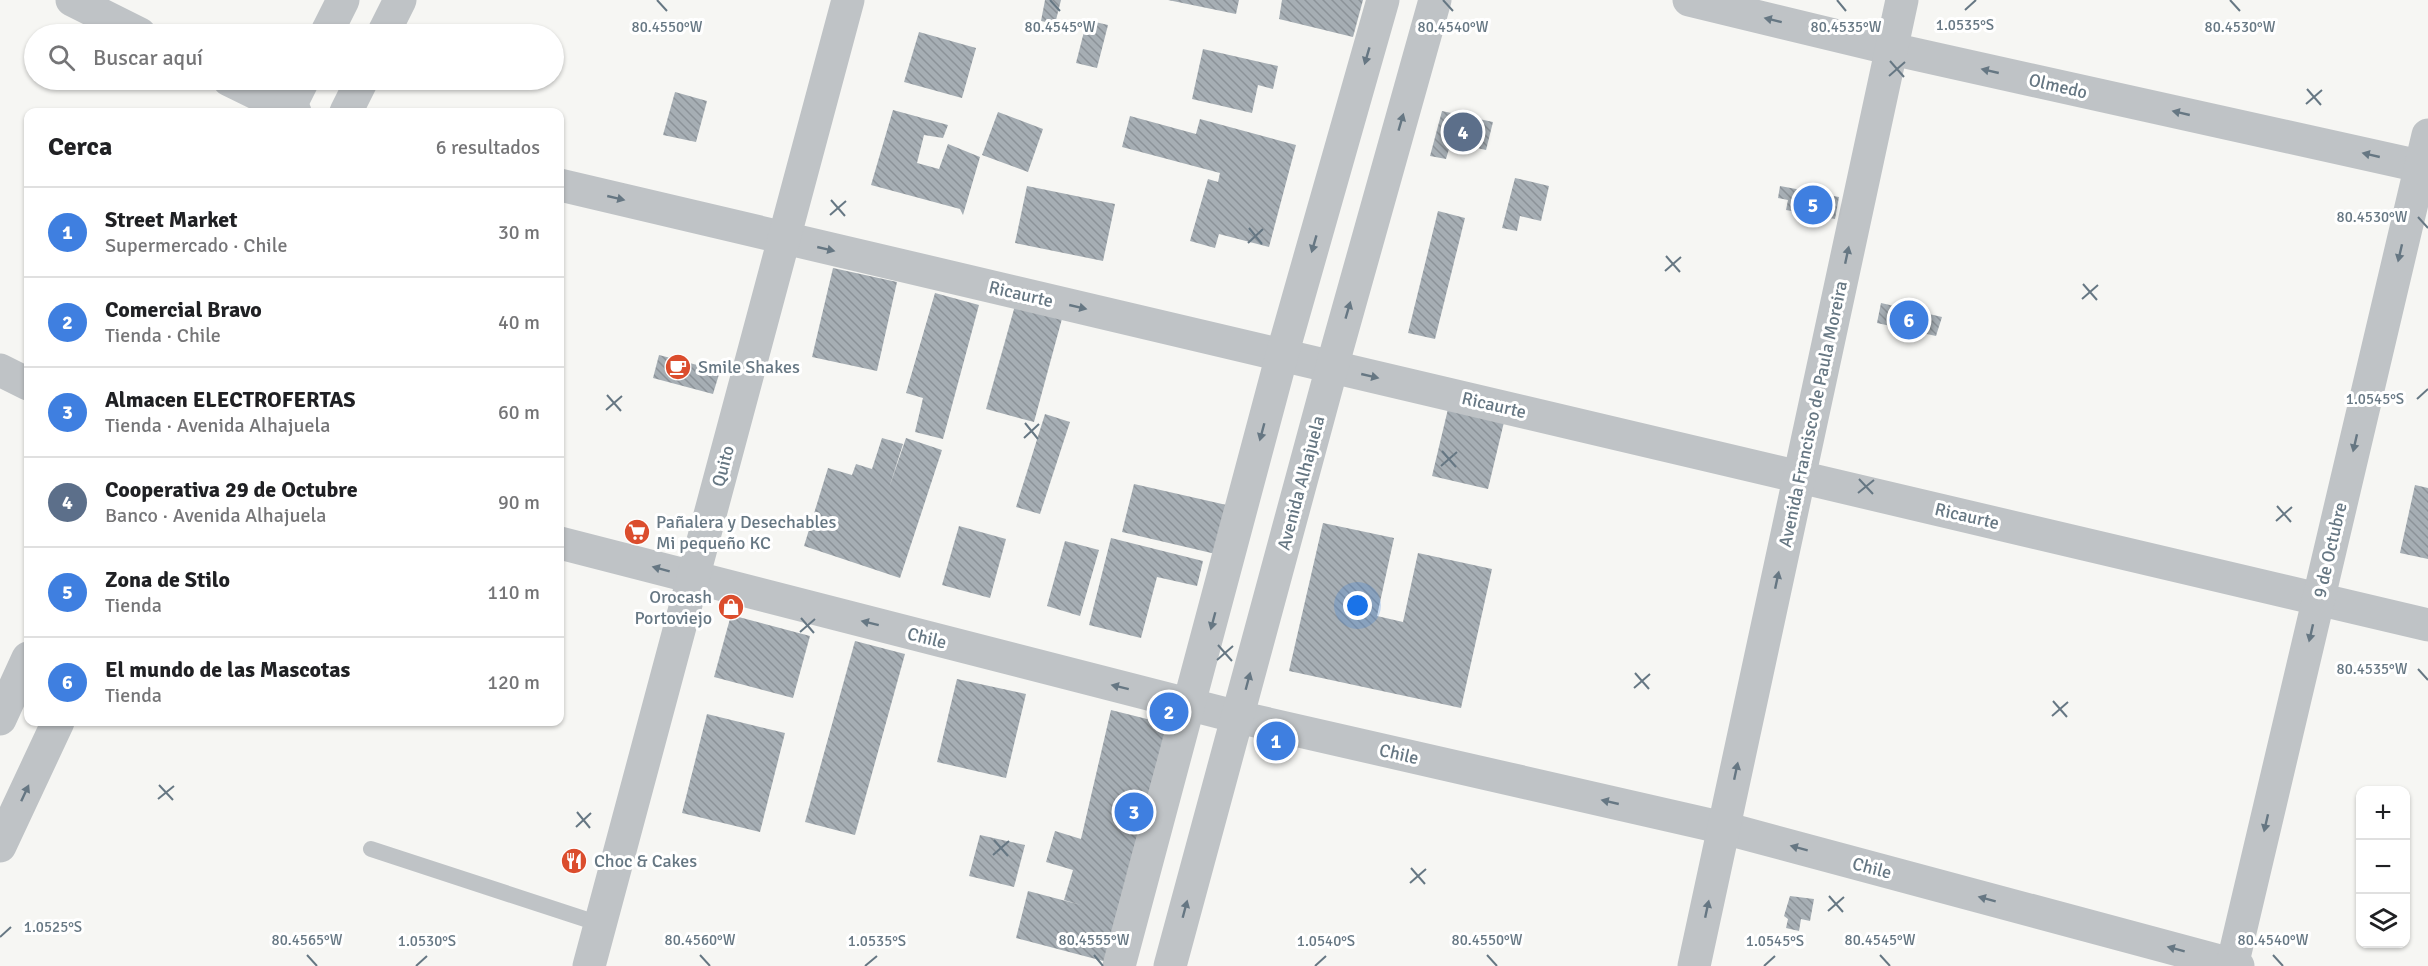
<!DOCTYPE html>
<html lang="es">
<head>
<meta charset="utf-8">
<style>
  :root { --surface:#fff; --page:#f2f2f2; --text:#202124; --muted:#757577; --line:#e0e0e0; --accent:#0f766e }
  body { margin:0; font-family:Signika,sans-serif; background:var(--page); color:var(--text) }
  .controls { position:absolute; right:18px; bottom:18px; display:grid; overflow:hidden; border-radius:12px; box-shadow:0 2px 4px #0004 }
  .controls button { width:54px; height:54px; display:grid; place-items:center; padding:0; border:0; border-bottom:2px solid var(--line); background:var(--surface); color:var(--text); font:30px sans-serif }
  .you { position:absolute; left:1358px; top:606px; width:21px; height:21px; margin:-15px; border:4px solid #fff; border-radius:50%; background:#1a73e8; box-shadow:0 0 0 9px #1a73e833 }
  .badge { display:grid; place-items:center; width:39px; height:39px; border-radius:50%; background:var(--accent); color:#fff; font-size:20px; font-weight:700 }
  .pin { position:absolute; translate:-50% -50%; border:3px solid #fff; box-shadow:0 2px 6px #0006 }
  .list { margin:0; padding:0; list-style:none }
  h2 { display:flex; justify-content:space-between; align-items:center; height:78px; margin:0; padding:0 24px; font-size:26px }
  h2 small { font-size:20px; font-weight:400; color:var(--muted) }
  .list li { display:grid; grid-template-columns:39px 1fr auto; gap:18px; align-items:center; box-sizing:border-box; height:90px; padding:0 24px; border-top:2px solid var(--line) }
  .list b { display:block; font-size:22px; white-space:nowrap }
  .list p { margin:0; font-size:20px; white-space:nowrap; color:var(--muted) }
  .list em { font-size:20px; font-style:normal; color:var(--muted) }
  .icon { flex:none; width:33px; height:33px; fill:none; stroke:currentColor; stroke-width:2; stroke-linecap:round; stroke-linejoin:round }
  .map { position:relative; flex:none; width:2428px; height:966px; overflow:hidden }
  .search { position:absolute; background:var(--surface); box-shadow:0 2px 4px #0004; left:24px; top:24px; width:540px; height:66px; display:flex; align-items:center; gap:15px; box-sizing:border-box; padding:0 21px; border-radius:33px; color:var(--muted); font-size:22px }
  .panel { position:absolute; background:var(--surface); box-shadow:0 2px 4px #0004; left:24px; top:108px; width:540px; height:618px; border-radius:12px }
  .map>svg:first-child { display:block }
</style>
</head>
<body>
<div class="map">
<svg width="2428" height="966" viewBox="0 0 2428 966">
  <defs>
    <pattern id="building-back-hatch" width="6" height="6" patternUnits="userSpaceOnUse" patternTransform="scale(1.5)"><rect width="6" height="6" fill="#a6aeb4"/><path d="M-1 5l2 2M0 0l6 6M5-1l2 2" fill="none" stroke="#8b9298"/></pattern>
  </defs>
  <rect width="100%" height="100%" fill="#f6f6f3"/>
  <g fill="url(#building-back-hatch)">
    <polygon points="1045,0 1061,0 1055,24 1041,21"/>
    <polygon points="1168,0 1239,0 1236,14"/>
    <polygon points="1282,0 1363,0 1353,37 1279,19"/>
    <polygon points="1087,20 1108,25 1097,68 1076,63"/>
    <polygon points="919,32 976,48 962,98 904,82"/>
    <polygon points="1203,49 1278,66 1273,89 1258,85 1252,113 1192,99"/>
    <polygon points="675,92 707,101 696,142 663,135"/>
    <polygon points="893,110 948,125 943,138 924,135 917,163 939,169 948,144 980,157 963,215 960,209 871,185"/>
    <polygon points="1442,111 1493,122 1486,150 1451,142 1446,159 1430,156"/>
    <polygon points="998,112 1043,129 1028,172 982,155"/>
    <polygon points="1130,116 1196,134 1200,119 1296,145 1269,247 1219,234 1215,248 1190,241 1208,179 1218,182 1220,173 1122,147"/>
    <polygon points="1515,178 1549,186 1541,221 1520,216 1517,231 1502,228"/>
    <polygon points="1027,186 1115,204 1103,261 1015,243"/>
    <polygon points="1780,186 1839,197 1835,219 1786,210 1788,200 1778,198"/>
    <polygon points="1438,211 1465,218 1435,339 1408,333"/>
    <polygon points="833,268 897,282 877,371 812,357"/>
    <polygon points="935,293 979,305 943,439 915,432 923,398 906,393"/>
    <polygon points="1016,302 1063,315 1034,422 986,409"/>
    <polygon points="1881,303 1942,317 1936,336 1877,323"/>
    <polygon points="659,355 720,371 713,394 653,378"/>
    <polygon points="1448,409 1504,422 1488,489 1432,476"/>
    <polygon points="1045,414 1070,422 1040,514 1016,507"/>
    <polygon points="882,438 903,444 889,488 906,438 942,450 900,578 804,546 828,468 852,475 856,464 872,469"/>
    <polygon points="1134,484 1231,506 1220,555 1122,532"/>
    <polygon points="2415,485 2428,488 2428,559 2400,553"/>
    <polygon points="1323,523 1394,538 1377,616 1403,622 1418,553 1492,569 1461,708 1289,671"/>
    <polygon points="959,526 1006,539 990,598 942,585"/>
    <polygon points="1111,538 1203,561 1197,586 1157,577 1141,638 1089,625"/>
    <polygon points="1065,541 1099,550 1080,616 1047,606"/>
    <polygon points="731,615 810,636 793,698 714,677"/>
    <polygon points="855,641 905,654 855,835 805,822"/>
    <polygon points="957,679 1026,694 1006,778 937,762"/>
    <polygon points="1111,710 1171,725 1107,962 1016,938 1028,891 1081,905 1064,900 1073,870 1046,862 1055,831 1081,839"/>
    <polygon points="707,714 785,733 760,832 682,813"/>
    <polygon points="980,835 1025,845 1014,887 969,876"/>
    <polygon points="1790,896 1814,899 1810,921 1801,919 1799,931 1786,928 1788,919 1784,916"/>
  </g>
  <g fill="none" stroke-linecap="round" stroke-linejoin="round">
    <polyline stroke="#bfc3c6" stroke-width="16" points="371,849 600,924"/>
    <g stroke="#bfc3c6" stroke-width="33">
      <polyline points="72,0 140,34"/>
      <polyline points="1689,0 1892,49 2428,168"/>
      <polyline points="326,34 343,0"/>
      <polyline points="383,34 400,0"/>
      <polyline points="229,80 295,112"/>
      <polyline points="287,112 303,80"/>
      <polyline points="346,112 362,80"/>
      <polyline points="560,185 2428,625"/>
      <polyline points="0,370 28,384"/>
      <polyline points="560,543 1238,717 1724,828 2238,966"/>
      <polyline points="0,719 28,658"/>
      <polyline points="0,846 58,722"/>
      <polyline points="589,966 848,0"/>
      <polyline points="1119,966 1282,355 1383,0"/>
      <polyline points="1170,966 1332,367 1435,0"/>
      <polyline points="1694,966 1902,0"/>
      <polyline points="2232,966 2428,135"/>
    </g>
  </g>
  <defs><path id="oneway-solid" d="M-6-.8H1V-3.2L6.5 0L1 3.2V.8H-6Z" transform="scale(1.5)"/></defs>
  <g fill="#667783">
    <use href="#oneway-solid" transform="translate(1773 20) rotate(-166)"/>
    <use href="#oneway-solid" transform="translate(1367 56) rotate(106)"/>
    <use href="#oneway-solid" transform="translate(1990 71) rotate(-167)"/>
    <use href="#oneway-solid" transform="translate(2181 113) rotate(-167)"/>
    <use href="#oneway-solid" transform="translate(1401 122) rotate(-74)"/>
    <use href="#oneway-solid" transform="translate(2371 155) rotate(-167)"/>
    <use href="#oneway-solid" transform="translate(616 198) rotate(13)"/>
    <use href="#oneway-solid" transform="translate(1314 244) rotate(106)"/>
    <use href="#oneway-solid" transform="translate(826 249) rotate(13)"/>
    <use href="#oneway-solid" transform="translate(2400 253) rotate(103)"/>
    <use href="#oneway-solid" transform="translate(1847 255) rotate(-78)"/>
    <use href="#oneway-solid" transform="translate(1078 307) rotate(13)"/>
    <use href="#oneway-solid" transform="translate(1348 310) rotate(-74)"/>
    <use href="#oneway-solid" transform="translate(1370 376) rotate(13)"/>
    <use href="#oneway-solid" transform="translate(1262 432) rotate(105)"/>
    <use href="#oneway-solid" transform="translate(2355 443) rotate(103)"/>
    <use href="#oneway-solid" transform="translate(661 569) rotate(-165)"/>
    <use href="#oneway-solid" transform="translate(1777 580) rotate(-78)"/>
    <use href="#oneway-solid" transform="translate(1213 621) rotate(105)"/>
    <use href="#oneway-solid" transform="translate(870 623) rotate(-166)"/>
    <use href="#oneway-solid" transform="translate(2311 633) rotate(103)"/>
    <use href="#oneway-solid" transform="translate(1248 681) rotate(-75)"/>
    <use href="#oneway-solid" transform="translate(1120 687) rotate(-166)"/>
    <use href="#oneway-solid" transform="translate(1736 771) rotate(-78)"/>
    <use href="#oneway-solid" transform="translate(25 793) rotate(-65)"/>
    <use href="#oneway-solid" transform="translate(1610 802) rotate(-167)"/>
    <use href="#oneway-solid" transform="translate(2266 823) rotate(103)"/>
    <use href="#oneway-solid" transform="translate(1799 848) rotate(-165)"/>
    <use href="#oneway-solid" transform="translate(1987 899) rotate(-165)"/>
    <use href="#oneway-solid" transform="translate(1185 909) rotate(-75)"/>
    <use href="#oneway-solid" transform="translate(1707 909) rotate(-78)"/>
    <use href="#oneway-solid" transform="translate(2176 949) rotate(-165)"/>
  </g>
  <path fill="none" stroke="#667783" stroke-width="2" d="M657,0L667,11M1050,0L1060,11M1443,0L1453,11M1837,0L1846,11M2230,0L2240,11M1965,10L1976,0M1890,61L1904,77M1889,76L1905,62M2307,89L2321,105M2306,104L2322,90M831,200L845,216M830,215L846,201M2418,217L2428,228M1249,228L1262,244M1248,243L1263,229M1666,256L1680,272M1665,271L1681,257M2083,284L2097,300M2082,299L2098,285M607,395L621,411M2417,399L2428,389M606,410L622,396M1025,423L1038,439M1024,438L1039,424M1442,451L1456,467M1441,466L1457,452M1859,479L1873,494M1858,493L1874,480M2277,506L2291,522M2276,521L2292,507M801,618L814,633M800,632L815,619M1218,645L1232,661M1217,660L1233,646M2418,669L2428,680M1635,673L1649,689M1634,688L1650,674M2053,701L2067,717M2052,716L2068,702M159,785L173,800M158,799L174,786M577,812L590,828M576,827L591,813M994,840L1008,856M993,855L1009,841M1411,868L1425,884M1410,883L1426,869M1829,896L1843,912M1828,911L1844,897M0,937L11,927M307,955L317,966M700,955L710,966M1094,955L1103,966M1487,955L1497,966M1880,955L1890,966M2273,955L2283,966M416,966L427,956M865,966L877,956M1315,966L1326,956M1764,966L1775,956"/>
  <defs>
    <g id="cafe-disc" transform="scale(1.35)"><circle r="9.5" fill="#db4d2d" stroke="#fff"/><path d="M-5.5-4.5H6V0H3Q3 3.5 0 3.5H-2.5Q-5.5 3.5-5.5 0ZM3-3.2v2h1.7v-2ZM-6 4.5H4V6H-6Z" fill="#fff"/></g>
    <g id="supermarket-disc" transform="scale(1.35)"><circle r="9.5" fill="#db4d2d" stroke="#fff"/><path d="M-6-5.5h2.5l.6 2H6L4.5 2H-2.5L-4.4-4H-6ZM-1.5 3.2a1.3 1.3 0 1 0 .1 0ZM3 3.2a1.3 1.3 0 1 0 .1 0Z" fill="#fff"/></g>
    <g id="shop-disc" transform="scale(1.35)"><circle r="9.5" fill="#db4d2d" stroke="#fff"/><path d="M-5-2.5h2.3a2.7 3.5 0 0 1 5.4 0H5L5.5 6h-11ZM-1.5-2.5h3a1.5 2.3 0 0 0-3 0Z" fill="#fff"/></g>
    <g id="restaurant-disc" transform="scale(1.35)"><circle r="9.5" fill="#db4d2d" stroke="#fff"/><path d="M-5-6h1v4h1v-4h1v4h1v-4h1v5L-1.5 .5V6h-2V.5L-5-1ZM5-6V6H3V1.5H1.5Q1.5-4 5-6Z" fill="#fff"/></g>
  </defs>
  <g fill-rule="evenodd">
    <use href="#cafe-disc" x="678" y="367"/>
    <use href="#supermarket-disc" x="637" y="532"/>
    <use href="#shop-disc" x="731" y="607"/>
    <use href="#restaurant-disc" x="574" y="861"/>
  </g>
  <g text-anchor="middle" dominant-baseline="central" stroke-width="6" stroke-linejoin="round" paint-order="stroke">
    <g font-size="18" fill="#667783" stroke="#fff">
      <text transform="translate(2058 86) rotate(13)">Olmedo</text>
      <text transform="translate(1021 294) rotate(13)">Ricaurte</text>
      <text transform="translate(1494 405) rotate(13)">Ricaurte</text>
      <text transform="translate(1813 414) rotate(-78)">Avenida Francisco de Paula Moreira</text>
      <text transform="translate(723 466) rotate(-75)">Quito</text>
      <text transform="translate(1301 483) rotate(-75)">Avenida Alhajuela</text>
      <text transform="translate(1967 516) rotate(13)">Ricaurte</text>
      <text transform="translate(2330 550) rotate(-77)">9 de Octubre</text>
      <text transform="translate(927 638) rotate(14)">Chile</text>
      <text transform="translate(1399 754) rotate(13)">Chile</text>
      <text transform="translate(1872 868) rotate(15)">Chile</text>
    </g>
    <g font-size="18" fill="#667783" stroke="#fff" text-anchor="start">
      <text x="698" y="367">Smile Shakes</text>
      <text x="656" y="522">Pañalera y Desechables<tspan x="656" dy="21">Mi pequeño KC</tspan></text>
      <text x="712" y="597" text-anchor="end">Orocash<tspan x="712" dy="21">Portoviejo</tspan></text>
      <text x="594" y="861">Choc &amp; Cakes</text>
    </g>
  </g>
  <g font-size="15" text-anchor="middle" fill="#667783" stroke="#fff" stroke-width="6" stroke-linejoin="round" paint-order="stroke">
    <text x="1965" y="30">1.0535°S</text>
    <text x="667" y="32">80.4550°W</text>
    <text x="1060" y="32">80.4545°W</text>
    <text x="1453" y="32">80.4540°W</text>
    <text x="1846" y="32">80.4535°W</text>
    <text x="2240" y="32">80.4530°W</text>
    <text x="2372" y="222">80.4530°W</text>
    <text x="2375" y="404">1.0545°S</text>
    <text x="2372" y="674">80.4535°W</text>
    <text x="53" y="932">1.0525°S</text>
    <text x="307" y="945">80.4565°W</text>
    <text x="700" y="945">80.4560°W</text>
    <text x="1094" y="945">80.4555°W</text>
    <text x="1487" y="945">80.4550°W</text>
    <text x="1880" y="945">80.4545°W</text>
    <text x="2273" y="945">80.4540°W</text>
    <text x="427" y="946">1.0530°S</text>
    <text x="877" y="946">1.0535°S</text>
    <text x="1326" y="946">1.0540°S</text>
    <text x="1775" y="946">1.0545°S</text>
  </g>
</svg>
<div class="controls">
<button>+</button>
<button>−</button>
<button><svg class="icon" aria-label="layers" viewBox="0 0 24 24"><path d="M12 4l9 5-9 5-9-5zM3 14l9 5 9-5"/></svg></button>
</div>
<div class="you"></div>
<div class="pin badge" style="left:1276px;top:741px;background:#3f7fe0">1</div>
<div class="pin badge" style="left:1169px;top:712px;background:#3f7fe0">2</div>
<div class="pin badge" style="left:1134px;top:812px;background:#3f7fe0">3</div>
<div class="pin badge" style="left:1463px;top:132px;background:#5c6f8a">4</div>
<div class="pin badge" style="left:1813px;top:205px;background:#3f7fe0">5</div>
<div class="pin badge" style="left:1909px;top:320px;background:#3f7fe0">6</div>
<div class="search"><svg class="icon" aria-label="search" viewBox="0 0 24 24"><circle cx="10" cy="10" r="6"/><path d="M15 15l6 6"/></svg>Buscar aquí</div>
<section class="panel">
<h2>Cerca<small>6 resultados</small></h2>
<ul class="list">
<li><span class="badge" style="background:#3f7fe0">1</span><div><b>Street Market</b><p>Supermercado · Chile</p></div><em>30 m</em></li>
<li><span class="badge" style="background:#3f7fe0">2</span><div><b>Comercial Bravo</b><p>Tienda · Chile</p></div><em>40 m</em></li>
<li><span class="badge" style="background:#3f7fe0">3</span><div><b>Almacen ELECTROFERTAS</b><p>Tienda · Avenida Alhajuela</p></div><em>60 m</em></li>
<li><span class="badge" style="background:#5c6f8a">4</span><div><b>Cooperativa 29 de Octubre</b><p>Banco · Avenida Alhajuela</p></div><em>90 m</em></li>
<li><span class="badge" style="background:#3f7fe0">5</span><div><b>Zona de Stilo</b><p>Tienda</p></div><em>110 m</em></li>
<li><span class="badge" style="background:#3f7fe0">6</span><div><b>El mundo de las Mascotas</b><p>Tienda</p></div><em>120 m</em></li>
</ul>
</section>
</div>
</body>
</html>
